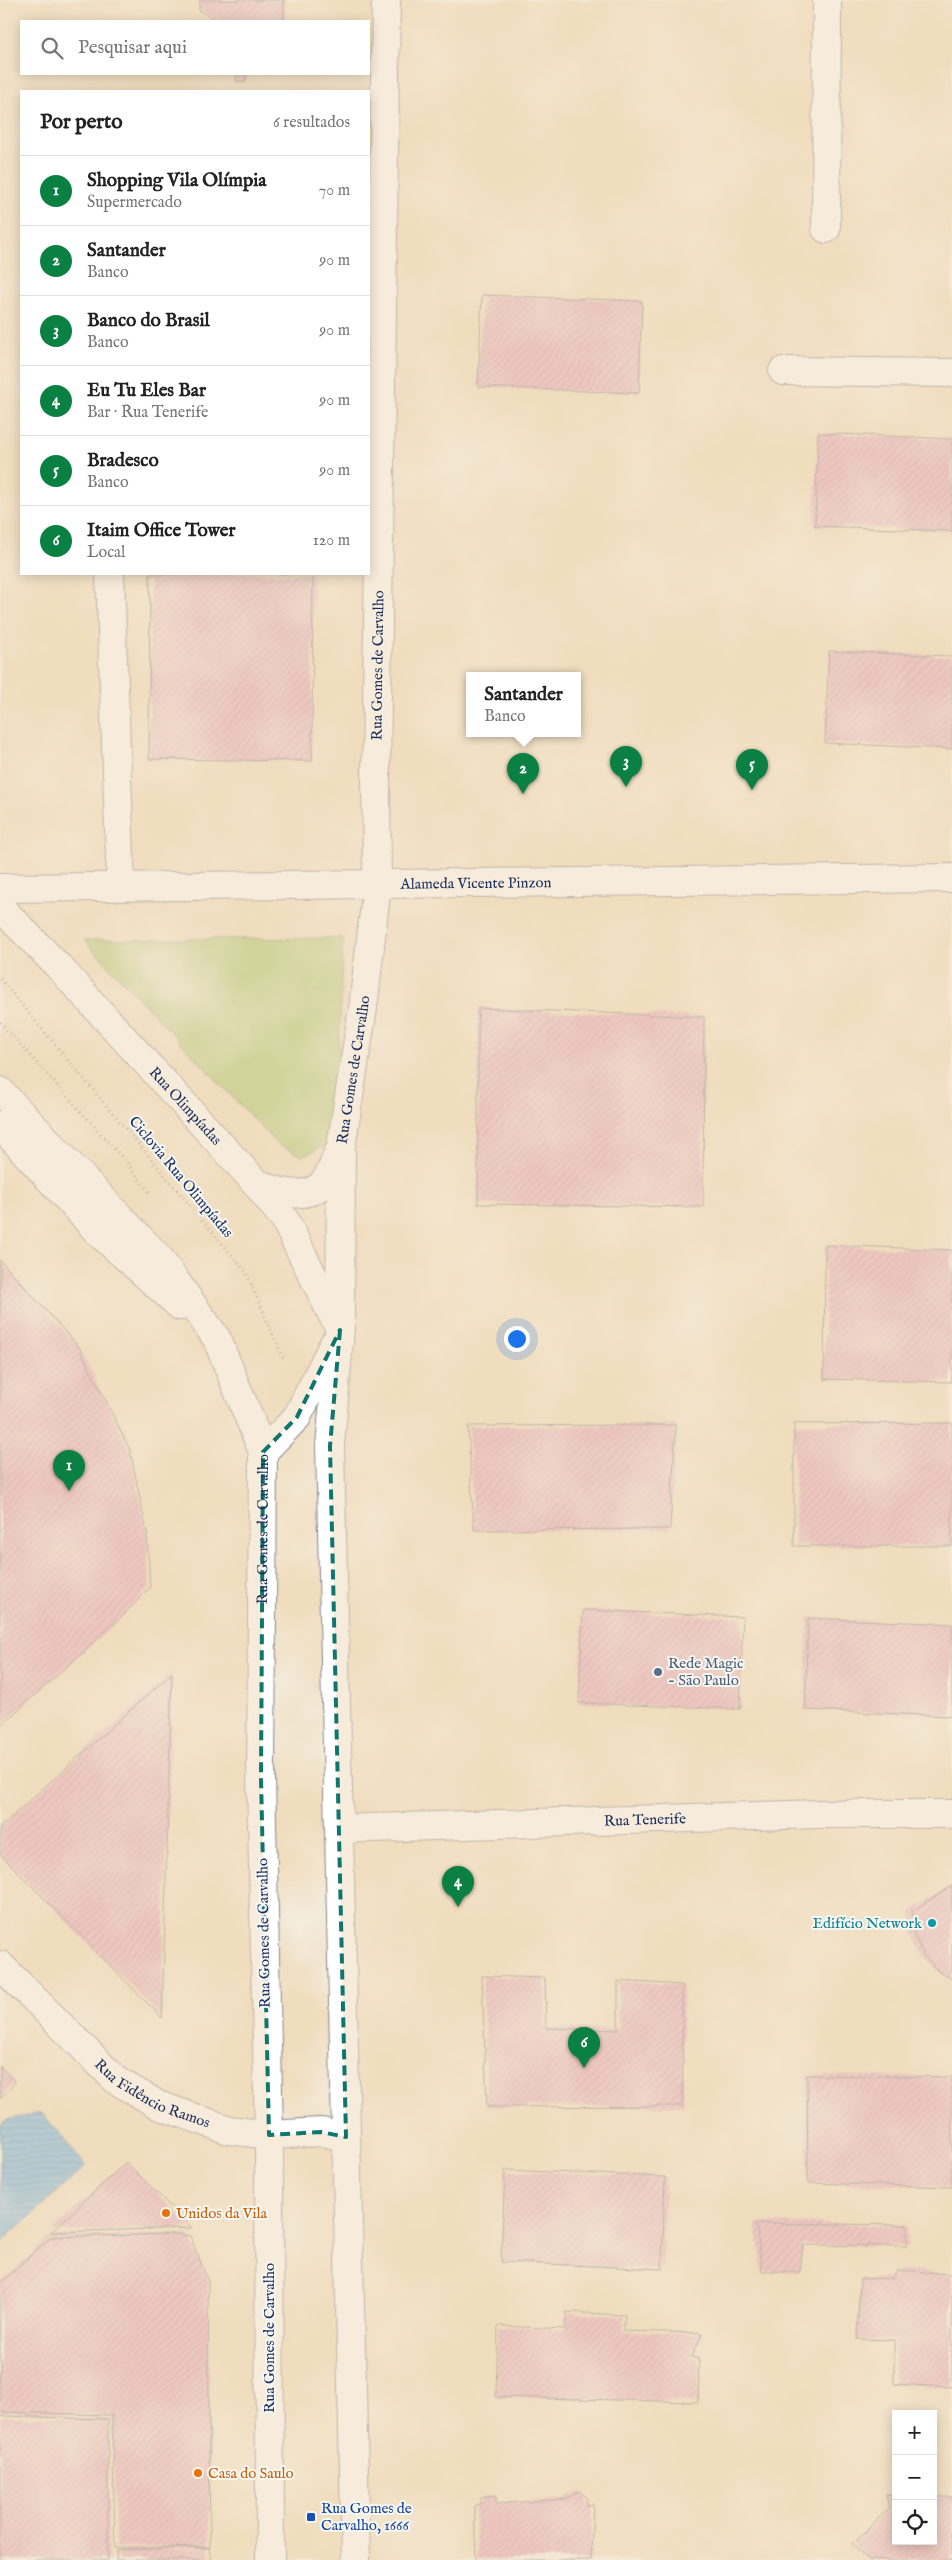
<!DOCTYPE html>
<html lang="pt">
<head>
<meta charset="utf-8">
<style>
  :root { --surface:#fff; --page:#f6f6f6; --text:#222; --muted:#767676; --line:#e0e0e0; --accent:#0b8043 }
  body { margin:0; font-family:"IM FELL English",serif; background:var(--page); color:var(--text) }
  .controls { position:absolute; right:15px; bottom:15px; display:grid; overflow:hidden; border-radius:0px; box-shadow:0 2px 12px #0003 }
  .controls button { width:45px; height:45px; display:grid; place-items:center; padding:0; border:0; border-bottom:1px solid var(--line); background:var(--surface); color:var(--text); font:25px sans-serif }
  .you { position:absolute; left:516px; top:1338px; width:18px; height:18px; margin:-12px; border:4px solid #fff; border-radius:50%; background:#1a73e8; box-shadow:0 0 0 8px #1a73e833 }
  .badge { display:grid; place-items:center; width:32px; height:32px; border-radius:50%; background:var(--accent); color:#fff; font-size:16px; font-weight:700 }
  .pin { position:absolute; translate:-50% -41px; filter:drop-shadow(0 1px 2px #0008) }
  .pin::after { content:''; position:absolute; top:26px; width:18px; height:15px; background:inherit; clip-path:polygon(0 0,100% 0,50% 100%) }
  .popup { position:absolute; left:466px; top:672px; width:115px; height:65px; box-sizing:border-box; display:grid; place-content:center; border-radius:0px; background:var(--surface); filter:drop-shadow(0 1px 4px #0005); font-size:16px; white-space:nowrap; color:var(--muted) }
  .popup b { font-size:19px; color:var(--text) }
  .popup::after { content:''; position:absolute; left:50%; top:100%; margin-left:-10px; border:10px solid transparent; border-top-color:var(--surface) }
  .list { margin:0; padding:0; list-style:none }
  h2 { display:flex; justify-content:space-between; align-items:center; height:65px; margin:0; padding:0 20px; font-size:21px }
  h2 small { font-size:16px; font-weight:400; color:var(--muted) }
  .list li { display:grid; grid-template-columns:32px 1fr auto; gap:15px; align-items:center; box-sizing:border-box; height:70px; padding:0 20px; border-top:1px solid var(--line) }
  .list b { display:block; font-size:19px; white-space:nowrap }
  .list p { margin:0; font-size:16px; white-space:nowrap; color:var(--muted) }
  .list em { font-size:16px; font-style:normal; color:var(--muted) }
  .icon { flex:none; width:28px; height:28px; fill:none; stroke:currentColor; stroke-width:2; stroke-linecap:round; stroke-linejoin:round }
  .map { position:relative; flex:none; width:952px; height:2560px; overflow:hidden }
  .search { position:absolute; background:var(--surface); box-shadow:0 2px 12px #0003; left:20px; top:20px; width:350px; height:55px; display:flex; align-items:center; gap:12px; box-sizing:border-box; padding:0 18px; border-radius:0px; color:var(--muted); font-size:19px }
  .panel { position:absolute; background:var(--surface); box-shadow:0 2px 12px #0003; left:20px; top:90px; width:350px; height:485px; border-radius:0px }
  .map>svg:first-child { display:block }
</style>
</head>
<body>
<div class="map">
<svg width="952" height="2560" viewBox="0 0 952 2560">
  <defs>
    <pattern id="water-rules" width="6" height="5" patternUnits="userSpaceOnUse" patternTransform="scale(1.25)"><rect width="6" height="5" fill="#71b6e7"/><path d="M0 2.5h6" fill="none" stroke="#5c94be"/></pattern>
    <pattern id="building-hatch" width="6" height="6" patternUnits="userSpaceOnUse" patternTransform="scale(1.25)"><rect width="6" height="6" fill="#ebaec3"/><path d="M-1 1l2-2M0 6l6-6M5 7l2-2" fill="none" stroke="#be8ea2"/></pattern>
  </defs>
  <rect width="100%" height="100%" fill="#f6f6f2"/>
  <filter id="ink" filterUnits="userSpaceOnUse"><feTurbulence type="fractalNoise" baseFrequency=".02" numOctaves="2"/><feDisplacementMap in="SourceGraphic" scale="10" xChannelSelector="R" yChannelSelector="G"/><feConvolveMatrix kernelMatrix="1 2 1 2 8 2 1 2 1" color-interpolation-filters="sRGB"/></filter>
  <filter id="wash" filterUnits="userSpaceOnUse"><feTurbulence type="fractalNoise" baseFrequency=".0096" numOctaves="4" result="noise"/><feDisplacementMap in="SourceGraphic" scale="20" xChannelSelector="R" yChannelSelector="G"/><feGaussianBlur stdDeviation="1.12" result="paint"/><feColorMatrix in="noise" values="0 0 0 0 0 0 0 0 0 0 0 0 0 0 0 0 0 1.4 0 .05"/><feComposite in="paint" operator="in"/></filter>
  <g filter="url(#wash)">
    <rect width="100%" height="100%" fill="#f0ddbd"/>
    <polygon fill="#abc870" stroke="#637c67" points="343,938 335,1141 302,1156 276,1143 84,940"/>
    <polygon fill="url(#water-rules)" stroke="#4672a2" points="42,2113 86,2166 0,2244 0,2128 5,2120"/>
    <g id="blocks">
      <g fill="url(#building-hatch)">
        <polygon points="200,0 284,0 284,21 219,21 199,10"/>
        <polygon points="237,74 246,74 246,82 236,81"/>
        <polygon points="482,295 642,301 639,393 478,387"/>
        <polygon points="818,433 952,439 952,531 815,526"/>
        <polygon points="150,574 313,574 312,761 149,759"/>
        <polygon points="829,651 952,656 952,749 825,743"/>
        <polygon points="478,1008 704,1017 703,1207 478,1204"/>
        <polygon points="825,1245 952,1250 952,1382 824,1379"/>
        <polygon points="0,1260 79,1347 130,1450 147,1533 150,1588 110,1628 0,1726"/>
        <polygon points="952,1423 952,1546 794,1546 794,1424"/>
        <polygon points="676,1425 670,1529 474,1530 468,1426"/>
        <polygon points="583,1610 743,1617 740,1709 579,1703"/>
        <polygon points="808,1618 952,1624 952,1716 805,1710"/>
        <polygon points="172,1673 162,2018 0,1854 0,1827"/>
        <polygon points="952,1886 952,1979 939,1972 924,1956 914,1935 912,1911"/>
        <polygon points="482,1976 545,1978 546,2028 618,2030 618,1981 682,1985 683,2106 487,2107"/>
        <polygon points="0,2066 15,2082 0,2099"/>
        <polygon points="807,2075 952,2077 952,2187 808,2183"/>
        <polygon points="126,2162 192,2228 51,2232"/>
        <polygon points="505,2170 665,2177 662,2269 501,2262"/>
        <polygon points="756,2223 907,2225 907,2246 803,2245 800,2272 762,2271"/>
        <polygon points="175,2234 190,2236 208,2281 210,2547 115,2548 112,2415 0,2412 0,2283 51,2237"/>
        <polygon points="897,2270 952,2274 952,2387 894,2384 894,2340 857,2339 860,2279 893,2278"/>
        <polygon points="566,2312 625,2315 623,2331 703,2333 691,2357 699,2359 698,2402 496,2397 498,2326 566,2329"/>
        <polygon points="0,2416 108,2419 108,2560 0,2560"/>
        <polygon points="580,2491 587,2498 586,2506 593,2504 591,2560 476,2560 474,2506 481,2503 481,2497 496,2495 496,2504 565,2499"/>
        <polygon points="886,2495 896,2496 896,2541 933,2541 933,2497 952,2497 952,2560 869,2560 852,2545 889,2508"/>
        <polygon points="209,2548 211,2560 116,2560 117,2550"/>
      </g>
    </g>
  </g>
  <g filter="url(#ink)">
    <use href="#blocks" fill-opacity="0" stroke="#86868e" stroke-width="1"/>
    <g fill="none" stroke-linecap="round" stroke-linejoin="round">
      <g stroke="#86868e" stroke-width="30">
        <g id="minor">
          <polyline points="826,229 827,0"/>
          <polyline points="783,371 952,373"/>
          <polyline points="110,574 121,887"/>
          <path id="s1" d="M0,888L952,878"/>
          <path id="s2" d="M0,907L59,967L255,1182L285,1220L337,1324"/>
          <polyline points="0,1091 160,1259 217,1339 263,1452"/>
          <polyline points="0,1125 98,1232 180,1306"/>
          <path d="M255,1182C273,1191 301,1200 319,1187C329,1180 334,1164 338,1153"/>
          <path id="s3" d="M339,1829L820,1814H952"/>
          <path id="s4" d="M0,1965L116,2080L158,2105L229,2130L269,2135L321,2132L346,2137"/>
          <path id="s5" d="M270,2560L269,2135L261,1778L263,1452L297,1417L334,1343"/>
          <path id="s6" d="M356,2560L330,1446L340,1330L341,1147L363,1008L377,885L376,777L386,0"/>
        </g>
      </g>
      <g stroke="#86868e" stroke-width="3" stroke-dasharray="1 4" stroke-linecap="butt">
        <polyline points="0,979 246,1272 284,1360"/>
        <polyline points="0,1022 127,1163 150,1193"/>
      </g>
      <use href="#minor" stroke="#fff" stroke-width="28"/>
    </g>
  </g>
  <path d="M0 0H952V2560H0ZM340,1330L330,1446L346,2137L321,2132L269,2135L261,1778L263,1452L297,1417Z" fill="#f0ddbd" fill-opacity=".55" fill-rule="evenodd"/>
  <path fill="none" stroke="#0f766e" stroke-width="4" stroke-dasharray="10 6" stroke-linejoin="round" d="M340,1330L330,1446L346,2137L321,2132L269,2135L261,1778L263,1452L297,1417Z"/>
  <circle fill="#5c6f8a" stroke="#f6f6f2" stroke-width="2" cx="658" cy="1672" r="5"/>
  <circle fill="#0f9aa8" stroke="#f6f6f2" stroke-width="2" cx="932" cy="1923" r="5"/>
  <g fill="#e8710a" stroke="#f6f6f2" stroke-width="2">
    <circle cx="166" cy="2213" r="5"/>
    <circle cx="198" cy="2473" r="5"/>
  </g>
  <rect fill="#1a4fb4" stroke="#f6f6f2" stroke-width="2" x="306" y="2512" width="10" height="10" rx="2.5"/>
  <g text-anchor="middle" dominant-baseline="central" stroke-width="4" stroke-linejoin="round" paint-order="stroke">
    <g font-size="15" fill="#1b2f5e" stroke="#f6f6f2">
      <text stroke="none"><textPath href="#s6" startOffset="1898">Rua Gomes de Carvalho</textPath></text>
      <text stroke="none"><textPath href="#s1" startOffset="476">Alameda Vicente Pinzon</textPath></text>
      <text stroke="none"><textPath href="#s6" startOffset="1492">Rua Gomes de Carvalho</textPath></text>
      <text stroke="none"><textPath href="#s2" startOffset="272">Rua Olimpíadas</textPath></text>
      <text transform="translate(181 1177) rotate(50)">Ciclovia Rua Olimpíadas</text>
      <text stroke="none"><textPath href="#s5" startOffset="1031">Rua Gomes de Carvalho</textPath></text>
      <text stroke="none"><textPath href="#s3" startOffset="306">Rua Tenerife</textPath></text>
      <text transform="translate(264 1933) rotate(-91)">Rua Gomes de Carvalho</text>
      <text stroke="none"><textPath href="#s4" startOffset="202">Rua Fidêncio Ramos</textPath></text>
      <text transform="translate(269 2338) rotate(-90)">Rua Gomes de Carvalho</text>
    </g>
    <g font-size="15" fill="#4e5e75" stroke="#f6f6f2" text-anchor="start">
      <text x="668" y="1663">Rede Magic<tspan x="668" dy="17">- São Paulo</tspan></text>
    </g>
    <g font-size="15" fill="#0d838f" stroke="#f6f6f2" text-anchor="end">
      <text x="922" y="1923">Edifício Network</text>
    </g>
    <g font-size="15" fill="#c56008" stroke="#f6f6f2" text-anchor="start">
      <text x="176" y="2213">Unidos da Vila</text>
      <text x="208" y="2473">Casa do Saulo</text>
    </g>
    <g font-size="15" fill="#164399" stroke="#f6f6f2" text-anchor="start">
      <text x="321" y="2508">Rua Gomes de<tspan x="321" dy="17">Carvalho, 1666</tspan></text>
    </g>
  </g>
</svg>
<div class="controls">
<button>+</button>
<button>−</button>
<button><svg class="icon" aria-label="locate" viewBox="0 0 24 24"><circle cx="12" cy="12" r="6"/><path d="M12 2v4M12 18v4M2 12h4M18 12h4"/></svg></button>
</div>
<div class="you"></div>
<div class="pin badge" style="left:69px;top:1491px">1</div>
<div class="pin badge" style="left:523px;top:794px">2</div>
<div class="popup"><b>Santander</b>Banco</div>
<div class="pin badge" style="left:626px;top:787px">3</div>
<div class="pin badge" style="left:458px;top:1907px">4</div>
<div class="pin badge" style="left:752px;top:790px">5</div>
<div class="pin badge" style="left:584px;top:2068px">6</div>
<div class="search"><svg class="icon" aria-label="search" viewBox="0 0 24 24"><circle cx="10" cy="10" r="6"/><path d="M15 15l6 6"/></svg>Pesquisar aqui</div>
<section class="panel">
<h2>Por perto<small>6 resultados</small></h2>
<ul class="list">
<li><span class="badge">1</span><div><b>Shopping Vila Olímpia</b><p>Supermercado</p></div><em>70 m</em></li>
<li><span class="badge">2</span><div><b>Santander</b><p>Banco</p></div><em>90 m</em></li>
<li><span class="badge">3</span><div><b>Banco do Brasil</b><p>Banco</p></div><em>90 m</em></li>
<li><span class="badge">4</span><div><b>Eu Tu Eles Bar</b><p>Bar · Rua Tenerife</p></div><em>90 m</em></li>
<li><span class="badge">5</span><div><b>Bradesco</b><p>Banco</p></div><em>90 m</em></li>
<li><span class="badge">6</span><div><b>Itaim Office Tower</b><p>Local</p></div><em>120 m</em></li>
</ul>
</section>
</div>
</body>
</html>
